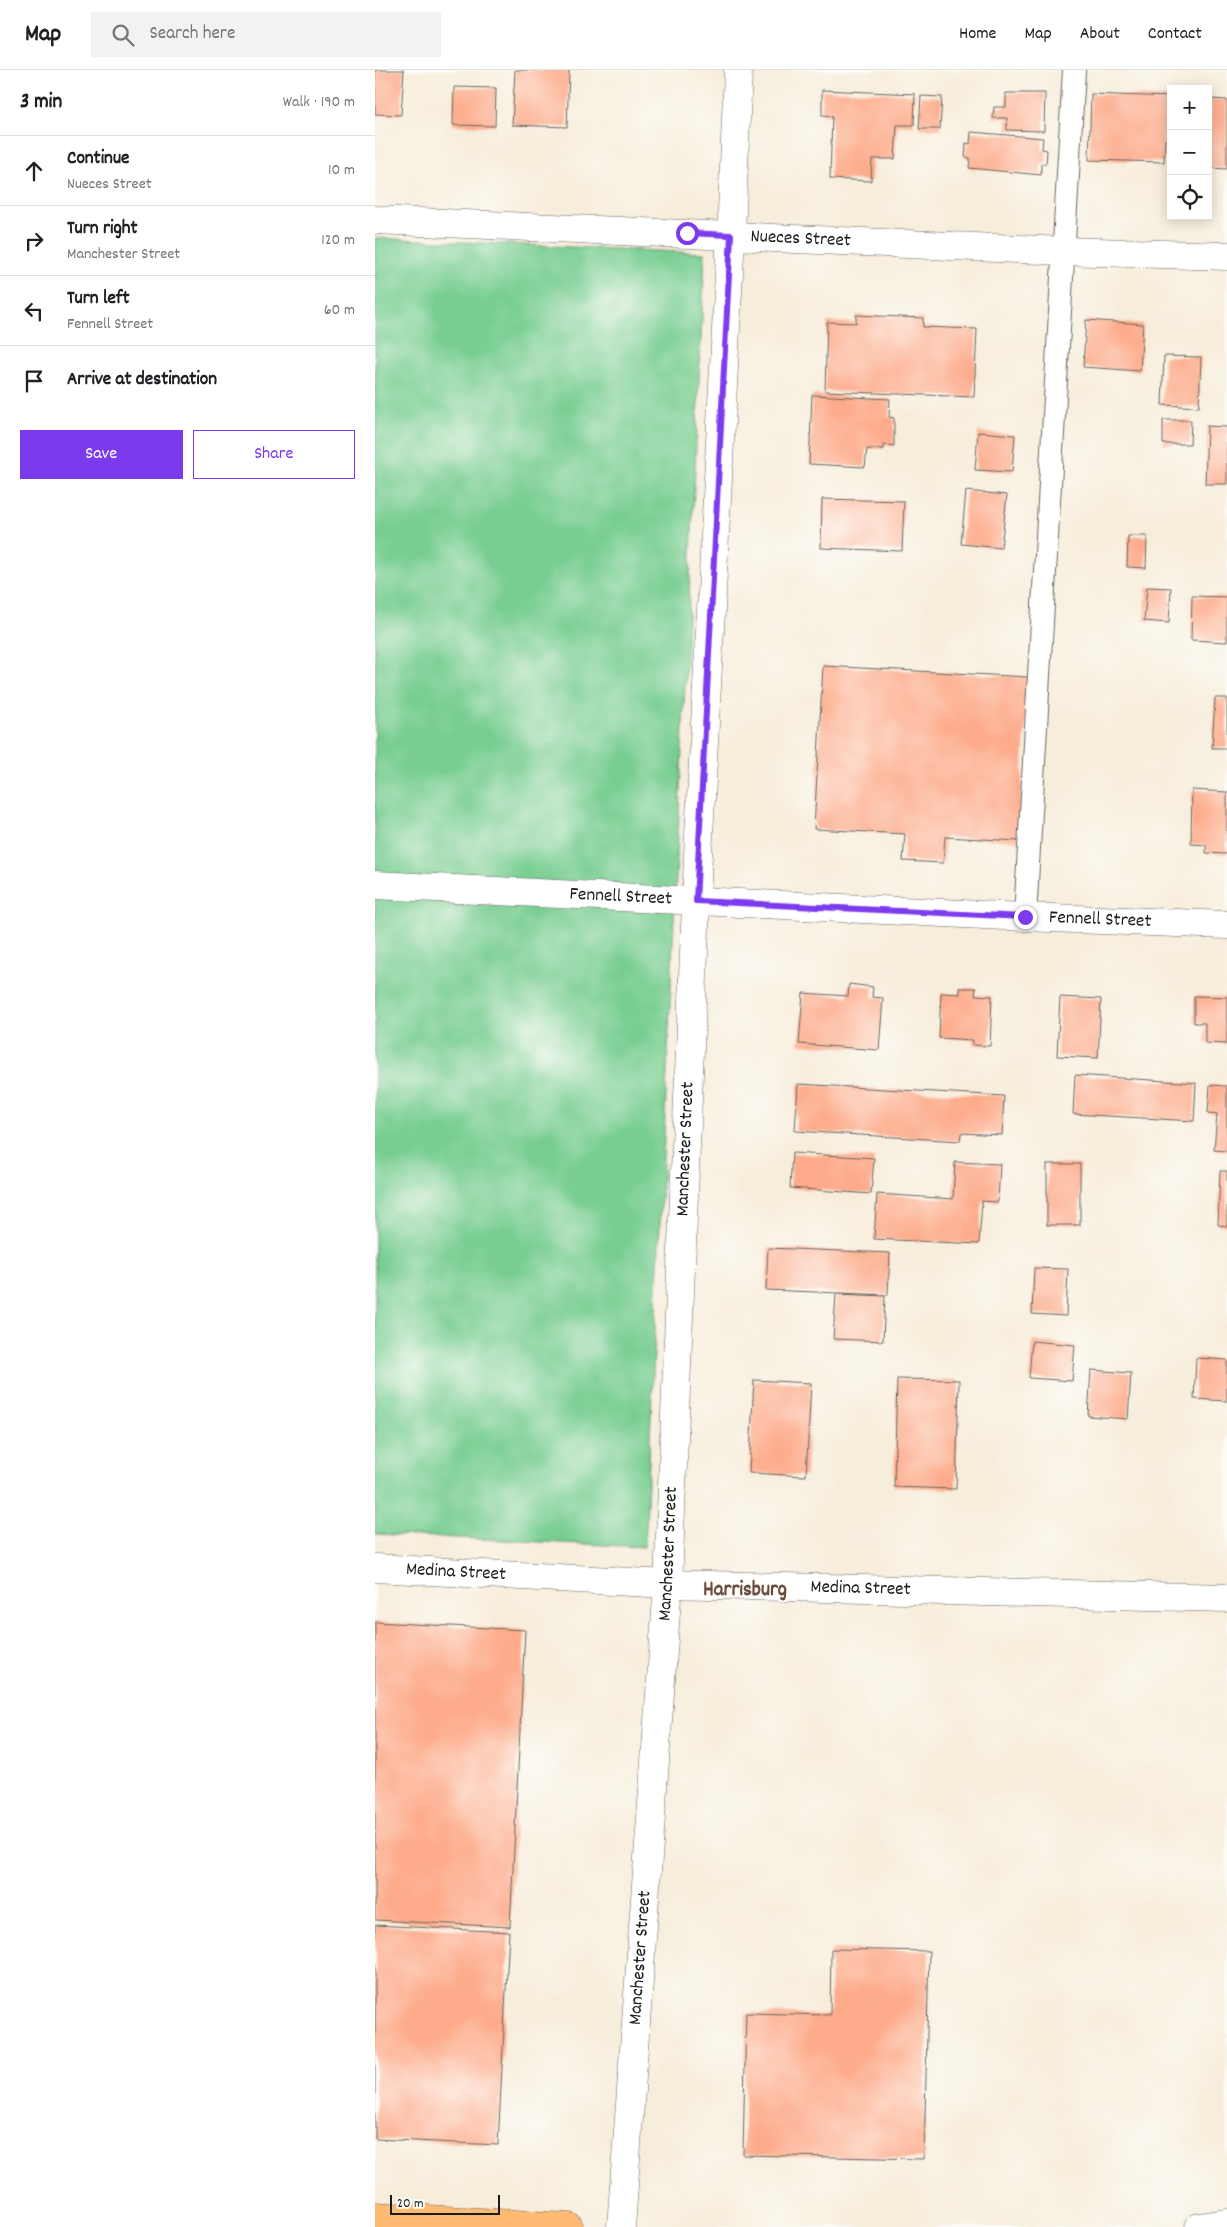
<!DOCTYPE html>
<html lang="en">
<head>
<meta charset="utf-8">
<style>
  :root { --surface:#fff; --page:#f2f2f2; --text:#202124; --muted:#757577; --line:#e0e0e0; --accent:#7c3aed }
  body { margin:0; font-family:Dekko,sans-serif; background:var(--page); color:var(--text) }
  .controls { position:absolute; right:15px; top:15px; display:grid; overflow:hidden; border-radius:0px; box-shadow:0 2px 12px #0003 }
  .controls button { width:45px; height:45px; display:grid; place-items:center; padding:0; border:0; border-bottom:1px solid var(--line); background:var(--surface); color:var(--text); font:25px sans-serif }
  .scale { position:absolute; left:15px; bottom:12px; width:110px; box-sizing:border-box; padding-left:5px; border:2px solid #1c1c1c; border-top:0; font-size:14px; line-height:18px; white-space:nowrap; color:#1c1c1c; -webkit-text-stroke:4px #fdfcf7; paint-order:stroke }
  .stop { position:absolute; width:15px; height:15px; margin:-11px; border:4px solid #7c3aed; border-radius:50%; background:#fff }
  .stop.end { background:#7c3aed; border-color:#fff; box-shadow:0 1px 5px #0008 }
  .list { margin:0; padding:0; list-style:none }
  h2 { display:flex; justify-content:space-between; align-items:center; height:65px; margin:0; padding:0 20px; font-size:21px }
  h2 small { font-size:16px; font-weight:400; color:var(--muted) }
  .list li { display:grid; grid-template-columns:32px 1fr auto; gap:15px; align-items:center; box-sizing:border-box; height:70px; padding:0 20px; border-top:1px solid var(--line) }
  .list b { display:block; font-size:19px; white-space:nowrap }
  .list p { margin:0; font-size:16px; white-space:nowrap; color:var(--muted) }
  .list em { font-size:16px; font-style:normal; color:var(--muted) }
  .actions { display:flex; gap:10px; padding:15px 20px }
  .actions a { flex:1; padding:11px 0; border:1px solid var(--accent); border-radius:0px; text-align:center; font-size:18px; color:var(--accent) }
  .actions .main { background:var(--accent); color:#fff }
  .icon { flex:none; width:28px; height:28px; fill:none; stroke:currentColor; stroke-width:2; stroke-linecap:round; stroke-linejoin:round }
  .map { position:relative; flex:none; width:852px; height:2157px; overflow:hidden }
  header { display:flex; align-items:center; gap:30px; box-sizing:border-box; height:70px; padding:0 25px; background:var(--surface); border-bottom:1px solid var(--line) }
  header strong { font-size:24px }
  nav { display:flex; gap:28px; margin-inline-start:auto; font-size:18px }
  .search { width:350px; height:45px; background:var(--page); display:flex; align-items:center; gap:12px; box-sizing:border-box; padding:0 18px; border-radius:0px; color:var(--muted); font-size:19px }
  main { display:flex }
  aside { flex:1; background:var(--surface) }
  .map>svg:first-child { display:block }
</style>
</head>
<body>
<header>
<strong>Map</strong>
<div class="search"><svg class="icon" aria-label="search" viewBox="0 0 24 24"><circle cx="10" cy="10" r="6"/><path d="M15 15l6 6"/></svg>Search here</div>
<nav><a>Home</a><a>Map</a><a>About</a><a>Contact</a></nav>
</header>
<main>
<aside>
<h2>3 min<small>Walk · 190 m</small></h2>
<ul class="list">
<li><svg class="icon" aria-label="ahead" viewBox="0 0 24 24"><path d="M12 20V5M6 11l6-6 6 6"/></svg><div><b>Continue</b><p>Nueces Street</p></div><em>10 m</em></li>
<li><svg class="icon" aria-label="right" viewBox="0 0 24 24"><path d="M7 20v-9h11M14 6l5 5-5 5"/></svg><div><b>Turn right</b><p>Manchester Street</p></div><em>120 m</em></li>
<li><svg class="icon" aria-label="left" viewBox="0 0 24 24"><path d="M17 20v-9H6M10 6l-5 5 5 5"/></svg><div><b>Turn left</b><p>Fennell Street</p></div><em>60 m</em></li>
<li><svg class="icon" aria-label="arrive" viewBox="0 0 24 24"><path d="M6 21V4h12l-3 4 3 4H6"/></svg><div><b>Arrive at destination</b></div></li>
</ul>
<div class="actions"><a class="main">Save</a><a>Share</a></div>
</aside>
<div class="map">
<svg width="852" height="2157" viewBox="0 0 852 2157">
  <rect width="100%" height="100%" fill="#fdfcf7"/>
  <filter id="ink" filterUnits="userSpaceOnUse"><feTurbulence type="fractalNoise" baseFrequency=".02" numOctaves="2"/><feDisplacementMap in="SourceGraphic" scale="10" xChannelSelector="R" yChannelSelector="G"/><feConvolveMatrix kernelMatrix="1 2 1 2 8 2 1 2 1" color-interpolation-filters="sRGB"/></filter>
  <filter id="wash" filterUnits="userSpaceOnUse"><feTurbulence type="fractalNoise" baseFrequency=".0096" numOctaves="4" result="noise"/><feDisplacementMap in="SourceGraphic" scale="20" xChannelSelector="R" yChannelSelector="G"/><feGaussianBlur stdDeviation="1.12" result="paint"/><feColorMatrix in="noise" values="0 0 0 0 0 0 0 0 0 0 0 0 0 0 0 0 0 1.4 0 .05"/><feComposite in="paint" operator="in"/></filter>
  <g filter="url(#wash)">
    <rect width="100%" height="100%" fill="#f7eddb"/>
    <polygon fill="#78ce92" stroke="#4a7557" points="0,168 330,183 270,1477 0,1464"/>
    <g id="blocks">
      <g fill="#fdab8b">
        <polygon points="0,0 29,0 26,45 0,44"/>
        <polygon points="140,0 194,0 192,57 137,55"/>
        <polygon points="79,17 121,18 120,56 78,55"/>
        <polygon points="447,20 540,24 539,55 522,55 520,89 497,89 496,111 455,109 457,46 447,45"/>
        <polygon points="631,23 670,23 669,61 632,60 632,48 618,48 619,37 631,37"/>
        <polygon points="716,24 796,27 796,70 790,70 789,92 714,90"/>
        <polygon points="546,26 567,27 565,59 544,59"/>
        <polygon points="836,29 852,30 852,99 833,98"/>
        <polygon points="596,62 668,68 667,79 672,80 671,94 666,93 666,105 594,98 595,88 590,87 591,73 595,74"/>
        <polygon points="481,245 548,248 548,257 602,259 599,327 450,321 452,252 481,253"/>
        <polygon points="711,250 768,254 765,301 708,297"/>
        <polygon points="789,286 826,287 824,337 787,335"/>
        <polygon points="437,325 515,329 514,347 519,348 519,376 509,375 509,379 492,379 490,397 434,394"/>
        <polygon points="788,350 816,350 815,374 788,374"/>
        <polygon points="832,356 852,357 852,414 830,414"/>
        <polygon points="603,362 640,365 637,402 600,400"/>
        <polygon points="591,421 632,425 626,478 586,474"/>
        <polygon points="447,429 529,431 527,481 446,478"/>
        <polygon points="753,466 772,466 771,498 752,497"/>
        <polygon points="772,517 796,518 794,553 769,551"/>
        <polygon points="817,526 852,527 852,572 816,570"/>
        <polygon points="448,596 653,607 644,771 570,767 568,793 528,791 530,764 439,759"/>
        <polygon points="840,628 852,628 852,678 837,678"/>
        <polygon points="817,720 852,722 852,784 831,783 831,775 816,774"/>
        <polygon points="474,914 498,917 497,927 508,928 504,980 424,974 428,923 473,926"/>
        <polygon points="584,918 601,918 600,925 617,926 615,976 598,975 598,970 564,968 566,923 585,924"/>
        <polygon points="819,926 852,927 852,974 830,973 830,953 819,953"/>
        <polygon points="685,927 726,929 723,988 682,986"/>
        <polygon points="700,1005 821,1013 819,1051 698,1044"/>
        <polygon points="423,1014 629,1026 627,1065 586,1063 585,1071 420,1061"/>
        <polygon points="835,1015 852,1016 852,1081 839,1080 842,1044 833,1043"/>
        <polygon points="417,1083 499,1088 496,1124 415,1118"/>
        <polygon points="580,1092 625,1094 623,1132 607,1131 604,1174 499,1169 502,1124 578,1129"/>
        <rect x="672" y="1094" width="33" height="61"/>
        <polygon points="845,1101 852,1101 852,1156 843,1155"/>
        <polygon points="393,1178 515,1183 513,1225 391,1220"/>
        <polygon points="659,1198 693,1199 691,1246 657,1244"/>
        <polygon points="461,1224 510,1226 508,1271 458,1269"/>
        <polygon points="657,1271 700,1275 697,1311 654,1308"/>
        <polygon points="821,1288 852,1290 852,1331 819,1329"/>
        <polygon points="716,1300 756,1303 753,1349 713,1346"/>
        <polygon points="522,1309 584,1310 581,1419 519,1417"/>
        <polygon points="379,1310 436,1313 431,1406 374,1403"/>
        <polygon points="0,1552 150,1560 135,1857 0,1850"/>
        <polygon points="0,1855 134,1862 123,2075 0,2069"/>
        <polygon points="456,1879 554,1881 549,2089 368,2085 371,1943 455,1945"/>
      </g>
    </g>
  </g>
  <g filter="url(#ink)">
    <use href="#blocks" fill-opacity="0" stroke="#69655f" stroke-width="1"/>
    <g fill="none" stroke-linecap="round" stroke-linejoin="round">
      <g stroke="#69655f" stroke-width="24">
        <polyline id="lane" points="650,847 699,0"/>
      </g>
      <g stroke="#69655f" stroke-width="29">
        <g id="street">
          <path id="s1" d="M0,150L689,181L852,186"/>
          <path id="s2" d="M0,815L650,847L852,855"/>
          <path id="s3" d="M0,1498L293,1514L852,1528"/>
          <path id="s4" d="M246,2157L293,1514L323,785L356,165L363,0"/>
          <polyline points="824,2157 852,2153"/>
        </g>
      </g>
      <g stroke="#69655f" stroke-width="29">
        <polyline id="primary" points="0,2146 194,2157"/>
      </g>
      <use href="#lane" stroke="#fff" stroke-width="22"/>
      <use href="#street" stroke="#fff" stroke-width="28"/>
      <use href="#primary" stroke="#ffbb71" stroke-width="28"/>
    </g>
  </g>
  <g fill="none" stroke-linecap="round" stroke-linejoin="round" filter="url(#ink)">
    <polyline stroke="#7c3aed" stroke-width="6" points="312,163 356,165 321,831 650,847"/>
  </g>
  <g text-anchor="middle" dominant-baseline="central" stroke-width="4" stroke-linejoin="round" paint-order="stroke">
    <g font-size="19" fill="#1c1c1c" stroke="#fdfcf7">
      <text stroke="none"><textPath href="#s1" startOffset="426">Nueces Street</textPath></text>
      <text stroke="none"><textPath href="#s2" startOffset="246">Fennell Street</textPath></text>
      <text stroke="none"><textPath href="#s2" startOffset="726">Fennell Street</textPath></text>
      <text stroke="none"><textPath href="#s4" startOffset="1080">Manchester Street</textPath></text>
      <text stroke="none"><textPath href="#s4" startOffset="675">Manchester Street</textPath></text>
      <text stroke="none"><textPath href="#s3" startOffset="81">Medina Street</textPath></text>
      <text stroke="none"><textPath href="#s3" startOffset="486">Medina Street</textPath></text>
      <text stroke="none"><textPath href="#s4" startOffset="270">Manchester Street</textPath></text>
    </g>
    <g font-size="21" font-weight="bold" fill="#6b4e43" stroke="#fdfcf7">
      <text x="370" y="1521">Harrisburg</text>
    </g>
  </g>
</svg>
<div class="controls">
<button>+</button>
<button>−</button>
<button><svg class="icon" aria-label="locate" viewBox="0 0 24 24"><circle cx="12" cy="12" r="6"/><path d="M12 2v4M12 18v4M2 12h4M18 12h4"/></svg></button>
</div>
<div class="scale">20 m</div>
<div class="stop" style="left:312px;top:163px"></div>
<div class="stop end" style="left:650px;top:847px"></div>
</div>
</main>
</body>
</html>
